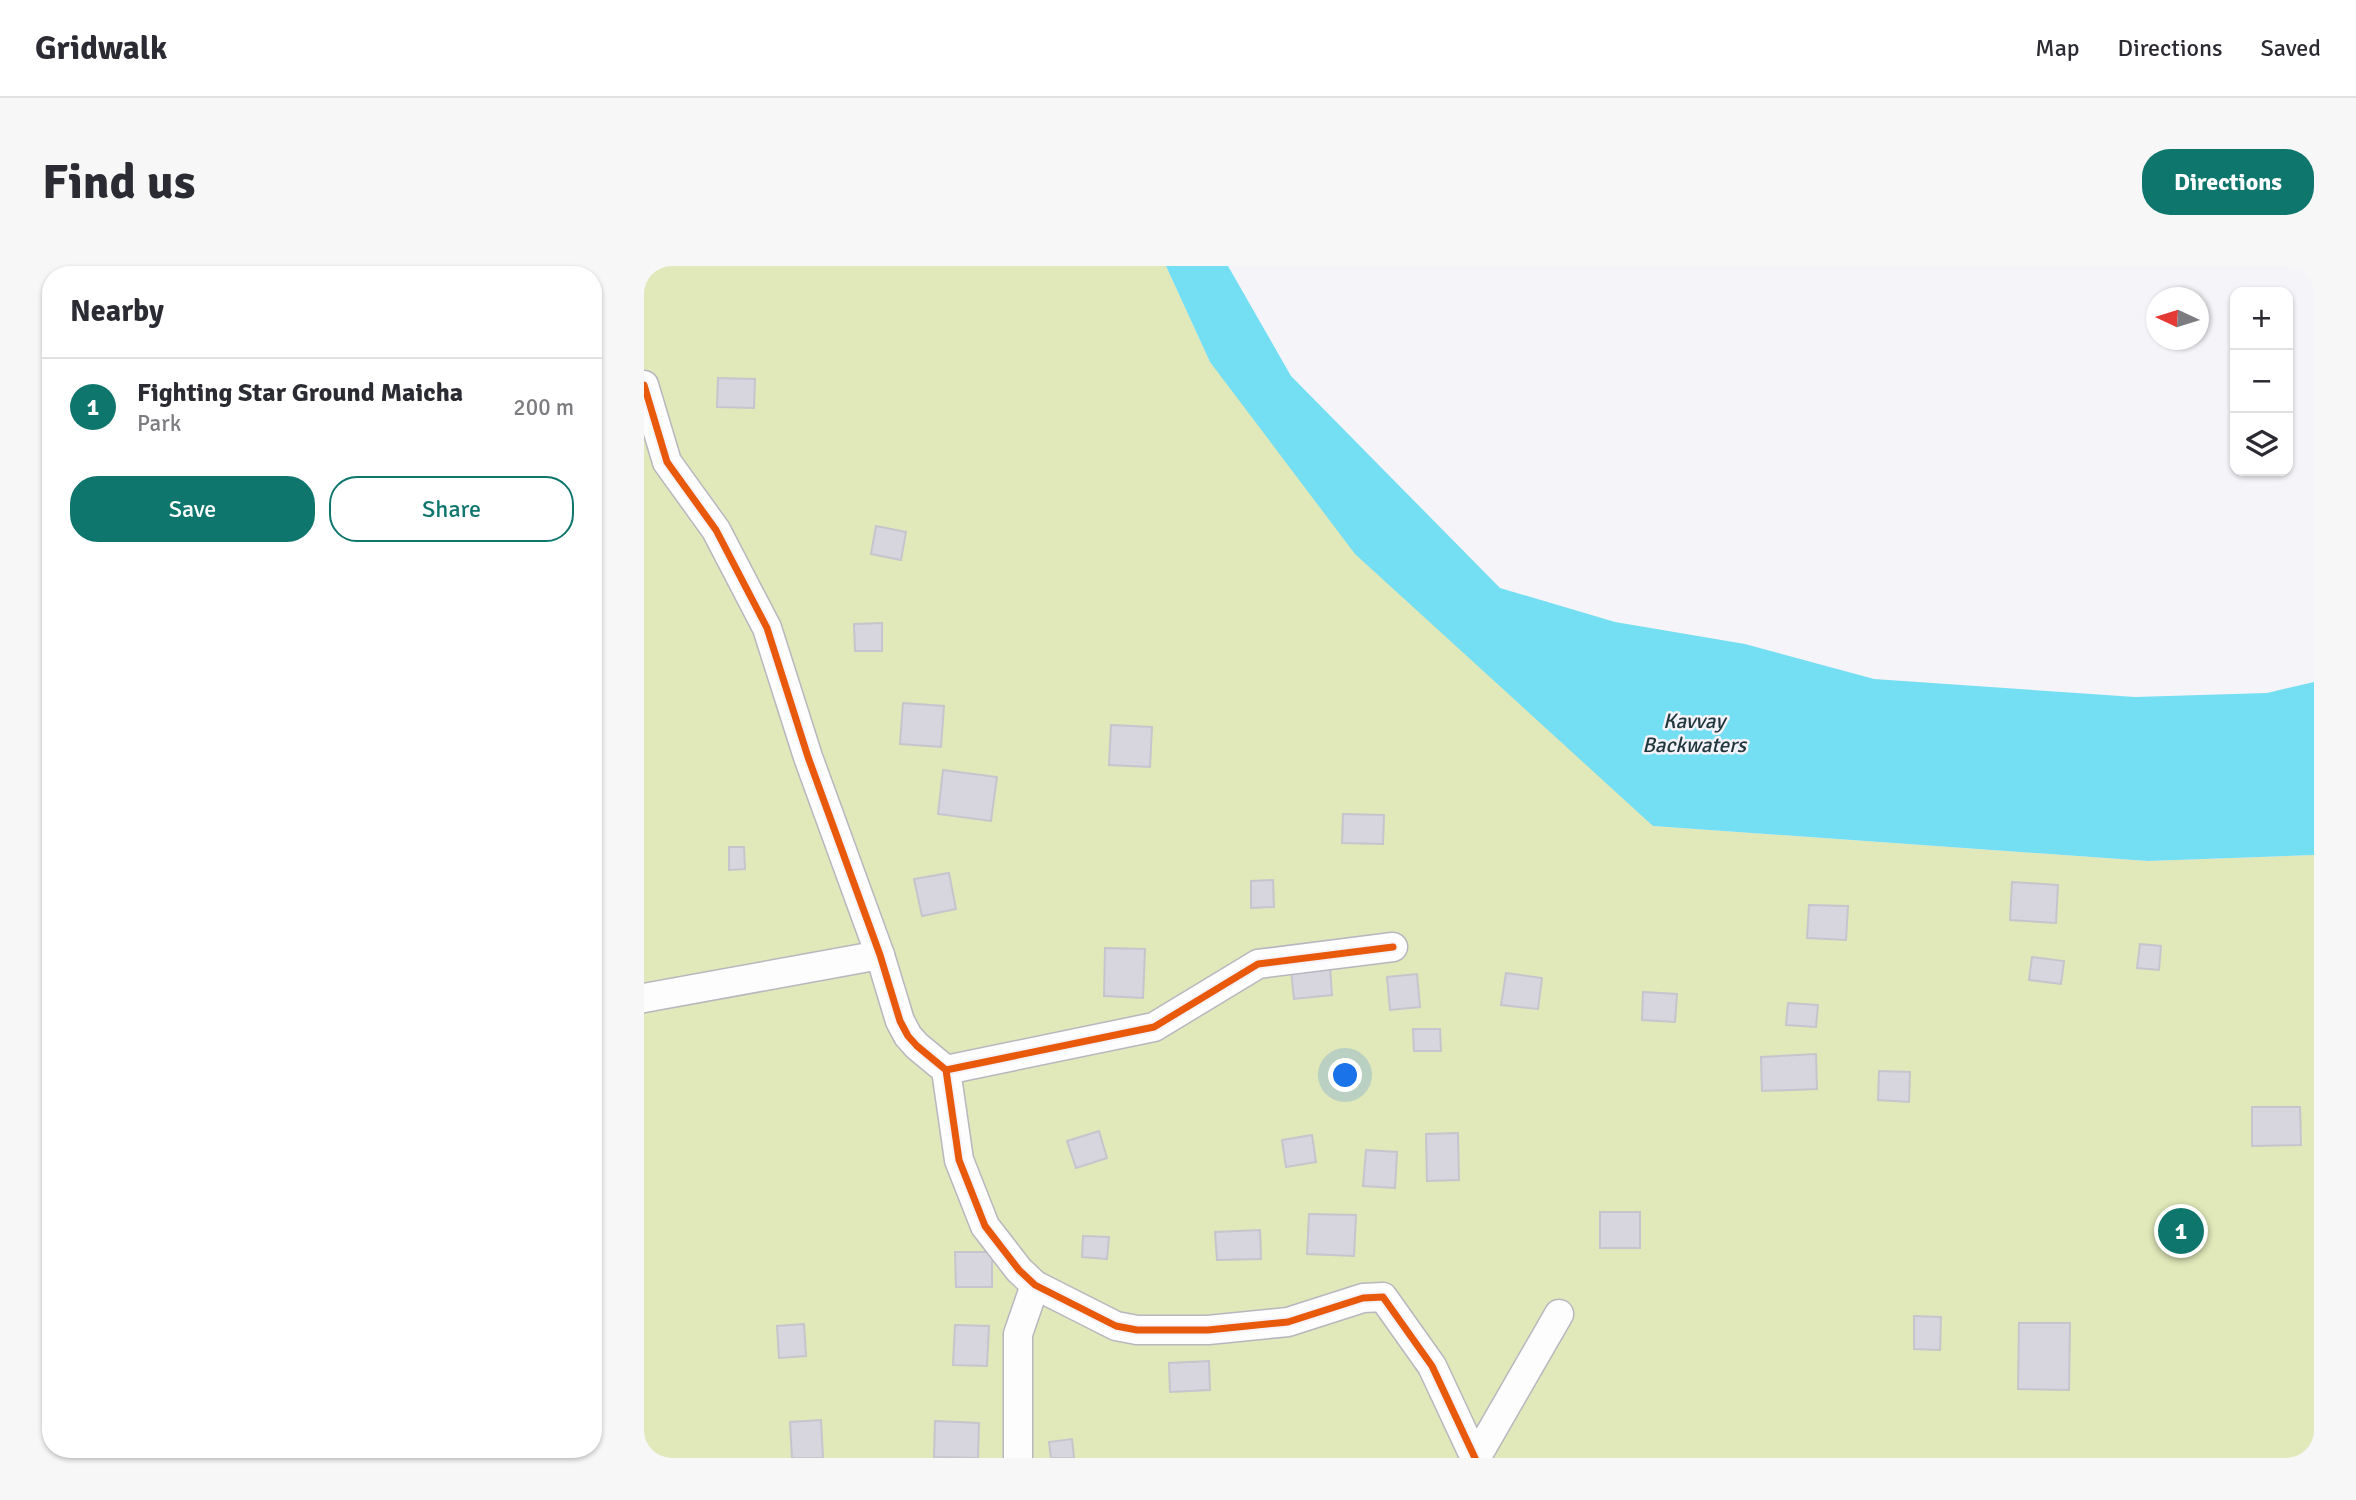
<!DOCTYPE html>
<html lang="en">
<head>
<meta charset="utf-8">
<style>
  :root { --surface:#fff; --page:#f7f7f7; --text:#2b2b33; --muted:#7c7c81; --line:#e1e1e2; --accent:#0f766e }
  body { margin:0; font-family:Signika,sans-serif; background:var(--page); color:var(--text) }
  .controls { position:absolute; right:21px; top:21px; display:grid; overflow:hidden; border-radius:14px; box-shadow:0 2px 5px #0004 }
  .controls button { width:63px; height:63px; display:grid; place-items:center; padding:0; border:0; border-bottom:2px solid var(--line); background:var(--surface); color:var(--text); font:35px sans-serif }
  .compass { position:absolute; left:1502px; top:21px; width:63px; height:63px; border-radius:50%; background:var(--surface); box-shadow:0 2px 5px #0004; rotate:274deg }
  .you { position:absolute; left:702px; top:810px; width:24px; height:24px; margin:-18px; border:5px solid #fff; border-radius:50%; background:#1a73e8; box-shadow:0 0 0 10px #1a73e833 }
  .badge { display:grid; place-items:center; width:46px; height:46px; border-radius:50%; background:var(--accent); color:#fff; font-size:23px; font-weight:700 }
  .pin { position:absolute; translate:-50% -50%; border:4px solid #fff; box-shadow:0 2px 7px #0006 }
  .list { margin:0; padding:0; list-style:none }
  h2 { display:flex; justify-content:space-between; align-items:center; height:91px; margin:0; padding:0 28px; font-size:30px }
  h2 small { font-size:23px; font-weight:400; color:var(--muted) }
  .list li { display:grid; grid-template-columns:46px 1fr auto; gap:21px; align-items:center; box-sizing:border-box; height:98px; padding:0 28px; border-top:2px solid var(--line) }
  .list b { display:block; font-size:26px; white-space:nowrap }
  .list p { margin:0; font-size:23px; white-space:nowrap; color:var(--muted) }
  .list em { font-size:23px; font-style:normal; color:var(--muted) }
  .actions { display:flex; gap:14px; padding:21px 28px }
  .actions a { flex:1; padding:16px 0; border:2px solid var(--accent); border-radius:28px; text-align:center; font-size:24px; color:var(--accent) }
  .actions .main { background:var(--accent); color:#fff }
  .icon { flex:none; width:38px; height:38px; fill:none; stroke:currentColor; stroke-width:2; stroke-linecap:round; stroke-linejoin:round }
  .map { position:relative; flex:none; width:1670px; height:1192px; overflow:hidden; border-radius:28px }
  header { display:flex; align-items:center; gap:42px; box-sizing:border-box; height:98px; padding:0 35px; background:var(--surface); border-bottom:2px solid var(--line) }
  header strong { font-size:33px }
  nav { display:flex; gap:38px; margin-inline-start:auto; font-size:24px }
  .intro { display:flex; align-items:center; justify-content:space-between; box-sizing:border-box; height:168px; padding:0 42px }
  h1 { margin:0; font-size:49px }
  .button { padding:18px 32px; border-radius:28px; background:var(--accent); color:#fff; font-size:24px; font-weight:700 }
  main { display:flex; gap:42px; padding:0 42px }
  aside { flex:1; background:var(--surface); border-radius:28px; box-shadow:0 2px 5px #0004 }
  .map>svg:first-child { display:block }
</style>
</head>
<body>
<header>
<strong>Gridwalk</strong>
<nav><a>Map</a><a>Directions</a><a>Saved</a></nav>
</header>
<div class="intro"><h1>Find us</h1><a class="button">Directions</a></div>
<main>
<aside>
<h2>Nearby<small></small></h2>
<ul class="list">
<li><span class="badge">1</span><div><b>Fighting Star Ground Maicha</b><p>Park</p></div><em>200 m</em></li>
</ul>
<div class="actions"><a class="main">Save</a><a>Share</a></div>
</aside>
<div class="map">
<svg width="1670" height="1192" viewBox="0 0 1670 1192">
  <rect width="100%" height="100%" fill="#f5f4f9"/>
  <polygon fill="#e1e8b9" points="0,0 522,0 566,96 1009,560 1504,595 1670,589 1670,1192 0,1192"/>
  <polygon fill="#74def2" points="522,0 584,0 647,110 856,322 971,356 1101,378 1230,413 1491,431 1623,427 1670,416 1670,589 1504,595 1009,560 711,288 566,96"/>
  <g fill="#d7d5de" stroke="#c6c5ce" stroke-width="2">
    <polygon points="74,112 111,113 110,142 73,141"/>
    <polygon points="232,260 262,266 257,294 227,288"/>
    <polygon points="238,357 238,385 211,385 210,358"/>
    <polygon points="259,437 300,440 297,481 256,478"/>
    <polygon points="467,459 508,461 506,501 465,499"/>
    <polygon points="299,504 353,511 347,555 294,548"/>
    <polygon points="699,548 740,549 739,578 698,577"/>
    <polygon points="85,581 100,581 101,603 85,604"/>
    <polygon points="305,607 312,643 278,650 270,613"/>
    <polygon points="629,614 630,641 607,642 607,615"/>
    <polygon points="1368,616 1414,619 1412,657 1366,654"/>
    <polygon points="1165,639 1204,640 1202,674 1163,672"/>
    <polygon points="1496,678 1517,680 1515,704 1493,702"/>
    <polygon points="461,682 501,683 499,732 460,730"/>
    <polygon points="1388,691 1420,695 1417,718 1385,714"/>
    <polygon points="686,700 688,729 650,733 647,704"/>
    <polygon points="862,707 898,712 894,743 857,739"/>
    <polygon points="773,708 776,741 746,744 743,711"/>
    <polygon points="999,726 1033,728 1031,756 998,754"/>
    <polygon points="1144,737 1174,739 1172,761 1142,759"/>
    <polygon points="769,763 796,763 797,785 770,785"/>
    <polygon points="1172,788 1173,823 1118,825 1117,791"/>
    <polygon points="1235,805 1266,806 1265,836 1234,834"/>
    <polygon points="1608,841 1656,841 1657,879 1608,880"/>
    <polygon points="455,865 463,892 432,902 423,875"/>
    <polygon points="814,867 815,914 783,915 782,868"/>
    <polygon points="668,869 672,896 642,901 638,874"/>
    <polygon points="722,884 753,886 751,922 719,920"/>
    <rect x="956" y="946" width="40" height="36"/>
    <polygon points="665,948 712,949 710,990 663,988"/>
    <polygon points="616,964 617,993 573,994 571,966"/>
    <polygon points="439,970 465,971 463,993 438,991"/>
    <polygon points="311,986 348,986 348,1021 312,1021"/>
    <polygon points="1270,1050 1297,1051 1296,1084 1270,1083"/>
    <polygon points="1375,1057 1426,1057 1425,1124 1374,1123"/>
    <polygon points="160,1058 162,1090 135,1092 133,1060"/>
    <polygon points="311,1059 345,1060 343,1100 309,1099"/>
    <polygon points="565,1095 566,1124 526,1126 525,1097"/>
    <polygon points="177,1154 179,1192 148,1192 146,1156"/>
    <polygon points="291,1155 335,1157 334,1192 290,1191"/>
    <polygon points="428,1173 430,1192 407,1192 405,1176"/>
  </g>
  <g fill="none" stroke-linecap="round" stroke-linejoin="round">
    <g stroke="#b8b6bf" stroke-width="31">
      <g id="minor">
        <polyline points="0,119 23,196 72,264 123,362 164,491 236,689 256,755 264,770 273,780 302,804 315,894 341,960 375,1004 391,1019 472,1060 493,1064 564,1064 644,1056 719,1032 739,1031 788,1100 831,1192"/>
        <polyline points="0,732 236,689"/>
        <polyline points="302,804 510,761 614,698 749,681"/>
        <polyline points="374,1192 374,1068 391,1019"/>
        <polyline points="832,1192 915,1048"/>
      </g>
    </g>
    <use href="#minor" stroke="#fefdfe" stroke-width="28"/>
    <g stroke="#f4f3fa" stroke-width="11">
      <g id="cycleway">
        <polyline points="0,119 23,196 72,264 123,362 164,491 236,689 256,755 264,770 273,780 302,804 315,894 341,960 375,1004 391,1019 472,1060 493,1064 564,1064 644,1056 719,1032 739,1031 788,1100 831,1192"/>
        <polyline points="302,804 510,761 614,698 749,681"/>
      </g>
    </g>
    <use href="#cycleway" stroke="#e8590c" stroke-width="7"/>
  </g>
  <g text-anchor="middle" dominant-baseline="central" stroke-width="5" stroke-linejoin="round" paint-order="stroke">
    <g font-size="21" font-style="italic" fill="#20383d" stroke="#f4f3fa">
      <text x="1050" y="455">Kavvay<tspan x="1050" dy="24">Backwaters</tspan></text>
    </g>
  </g>
</svg>
<div class="controls">
<button>+</button>
<button>−</button>
<button><svg class="icon" aria-label="layers" viewBox="0 0 24 24"><path d="M12 4l9 5-9 5-9-5zM3 14l9 5 9-5"/></svg></button>
</div>
<svg class="compass" viewBox="-18 -18 36 36"><path d="M0-13l5 13h-10z" fill="#e53935"/><path d="M0 13l5-13h-10z" fill="#7c7c81"/></svg>
<div class="you"></div>
<div class="pin badge" style="left:1537px;top:965px">1</div>
</div>
</main>
</body>
</html>
